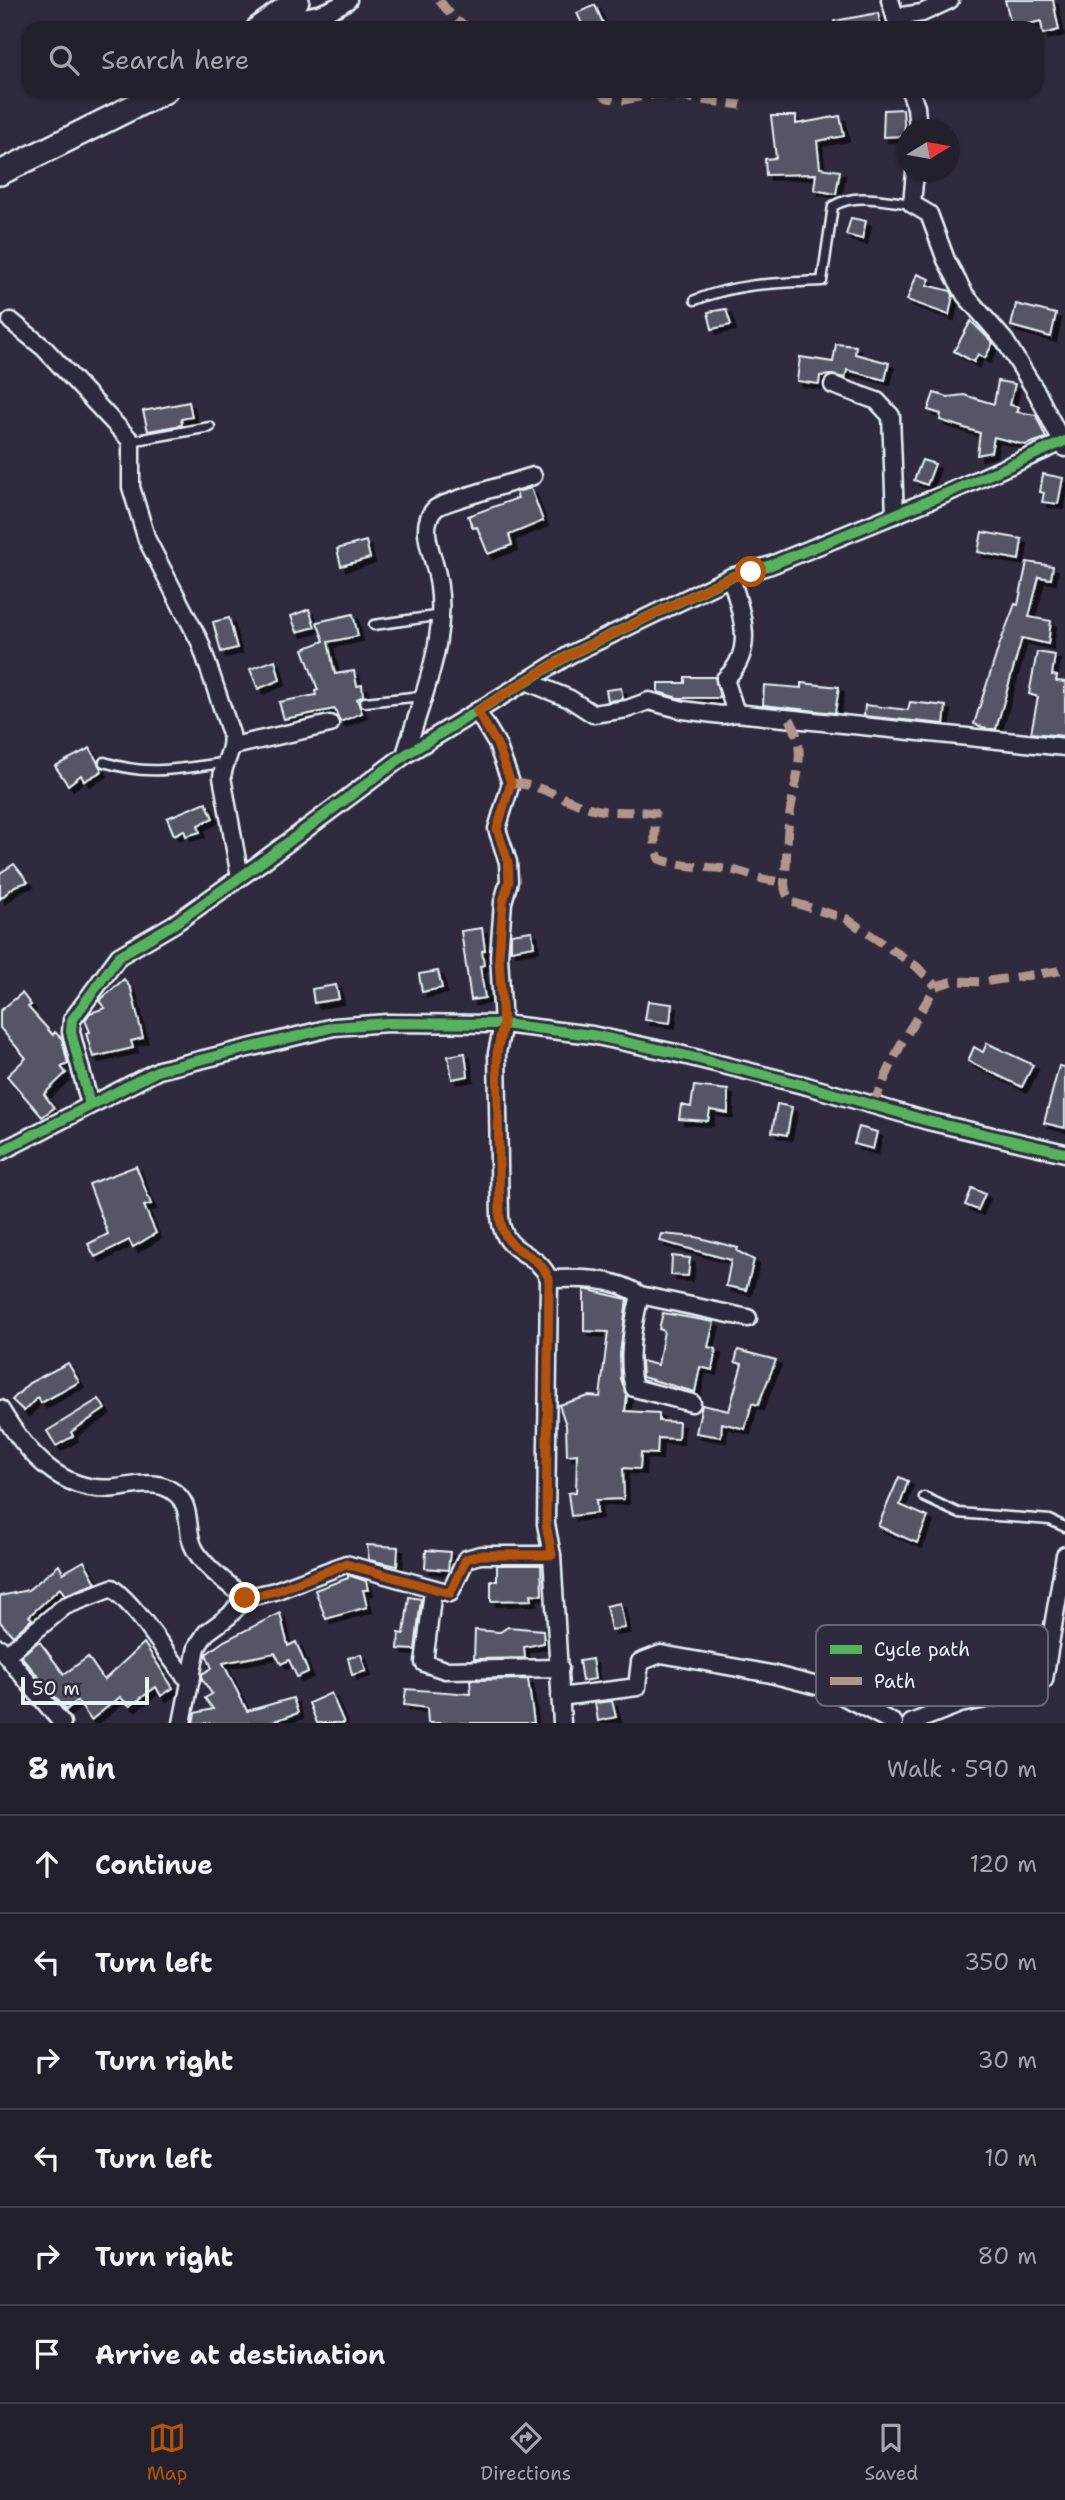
<!DOCTYPE html>
<html lang="en">
<head>
<meta charset="utf-8">
<style>
  :root { --surface:#23202e; --page:#2f2d3a; --text:#f1f3f6; --muted:#a3a3aa; --line:#403e4a; --accent:#b45309 }
  body { margin:0; font-family:"Shantell Sans",sans-serif; background:var(--page); color:var(--text) }
  .compass { position:absolute; left:897px; top:119px; width:63px; height:63px; border-radius:50%; background:var(--surface); box-shadow:0 2px 5px #0004; rotate:79deg }
  .scale { position:absolute; left:21px; bottom:18px; width:128px; box-sizing:border-box; padding-left:7px; border:4px solid #e8f1f8; border-top:0; font-size:19px; line-height:24px; white-space:nowrap; color:#e8f1f8; -webkit-text-stroke:5px #2f2a3d; paint-order:stroke }
  .stop { position:absolute; width:21px; height:21px; margin:-16px; border:5px solid #b45309; border-radius:50%; background:#fff }
  .stop.end { background:#b45309; border-color:#fff; box-shadow:0 2px 7px #0008 }
  .list { margin:0; padding:0; list-style:none }
  h2 { display:flex; justify-content:space-between; align-items:center; height:91px; margin:0; padding:0 28px; font-size:30px }
  h2 small { font-size:23px; font-weight:400; color:var(--muted) }
  .list li { display:grid; grid-template-columns:46px 1fr auto; gap:21px; align-items:center; box-sizing:border-box; height:98px; padding:0 28px; border-top:2px solid var(--line) }
  .list b { display:block; font-size:26px; white-space:nowrap }
  .list em { font-size:23px; font-style:normal; color:var(--muted) }
  .icon { flex:none; width:38px; height:38px; fill:none; stroke:currentColor; stroke-width:2; stroke-linecap:round; stroke-linejoin:round }
  .map { position:relative; flex:none; width:1065px; height:1723px; overflow:hidden }
  .search { position:absolute; background:var(--surface); box-shadow:0 2px 5px #0004; left:21px; right:21px; top:21px; height:77px; display:flex; align-items:center; gap:18px; box-sizing:border-box; padding:0 24px; border-radius:21px; color:var(--muted); font-size:26px }
  .sheet { height:679px; background:var(--surface) }
  nav { display:flex; justify-content:space-around; align-items:center; box-sizing:border-box; height:98px; border-top:2px solid var(--line); background:var(--surface); font-size:19px; color:var(--muted) }
  nav a { display:grid; justify-items:center; gap:4px }
  nav .on { color:var(--accent) }
  .map>svg:first-child { display:block }
</style>
</head>
<body>
<div class="map">
<svg width="1065" height="1723" viewBox="0 0 1065 1723">
  <defs>
    <filter id="shadow"><feDropShadow dx="5" dy="5" stdDeviation="0" flood-color="#0009"/></filter>
  </defs>
  <rect width="100%" height="100%" fill="#2f2a3d"/>
  <filter id="ink" filterUnits="userSpaceOnUse"><feTurbulence type="fractalNoise" baseFrequency=".0143" numOctaves="2"/><feDisplacementMap in="SourceGraphic" scale="14" xChannelSelector="R" yChannelSelector="G"/><feConvolveMatrix kernelMatrix="1 2 1 2 8 2 1 2 1" color-interpolation-filters="sRGB"/></filter>
  <g filter="url(#ink)">
    <g fill="#575565" stroke="#e8f1f8" stroke-width="2" filter="url(#shadow)">
      <polygon points="1005,0 1053,0 1059,30 1043,34 1041,21 1012,28"/>
      <polygon points="595,5 603,23 584,28 577,13"/>
      <polygon points="878,13 881,28 835,28 834,21"/>
      <polygon points="903,109 905,136 883,137 884,110"/>
      <polygon points="771,116 796,116 796,124 840,116 844,136 817,141 820,168 840,171 836,194 814,190 816,174 766,175 765,159 776,158"/>
      <polygon points="851,218 866,221 862,239 846,235"/>
      <polygon points="917,274 930,279 927,285 951,291 953,295 949,315 907,300"/>
      <polygon points="1016,304 1056,314 1051,337 1011,326"/>
      <polygon points="726,309 731,325 712,329 708,312"/>
      <polygon points="971,321 993,343 985,358 978,354 974,362 954,351"/>
      <polygon points="836,344 856,346 855,354 889,363 885,380 847,370 845,378 832,375 820,376 819,384 797,381 800,357 833,362"/>
      <polygon points="998,381 1015,384 1010,405 1019,407 1017,412 1036,415 1046,438 1025,445 994,437 991,452 977,455 980,433 940,420 941,414 928,410 934,393 948,397 964,395 994,404"/>
      <polygon points="189,402 192,417 181,419 182,425 148,431 143,411"/>
      <polygon points="922,460 935,464 927,485 914,480"/>
      <polygon points="1043,474 1063,478 1058,504 1042,502 1044,493 1040,492"/>
      <polygon points="531,488 543,521 509,535 512,545 488,554 477,527 473,528 468,516 518,498 516,492"/>
      <polygon points="982,532 1022,539 1019,560 978,552"/>
      <polygon points="366,541 370,558 341,566 337,549"/>
      <polygon points="1027,562 1053,566 1051,579 1039,577 1029,617 1051,621 1048,644 1022,638 996,729 988,729 974,724 999,646 1015,604 1018,605"/>
      <polygon points="309,609 315,627 297,632 291,616"/>
      <polygon points="353,614 358,636 328,642 335,674 354,671 357,686 362,685 363,696 357,699 362,713 340,722 335,709 284,719 279,702 316,695 315,691 318,690 303,649 324,641 317,622"/>
      <polygon points="229,618 237,648 221,652 213,622"/>
      <polygon points="1037,652 1055,655 1052,675 1057,676 1056,681 1065,682 1065,736 1031,733 1038,697 1029,694"/>
      <polygon points="275,660 280,680 258,689 250,669"/>
      <polygon points="685,677 715,677 720,698 678,698 658,692 658,683 685,683"/>
      <polygon points="801,683 839,687 835,713 763,705 764,685 801,688"/>
      <polygon points="621,688 623,699 608,701 606,690"/>
      <polygon points="910,702 946,706 944,724 864,716 865,705 908,710"/>
      <polygon points="90,748 102,771 84,781 81,775 68,785 55,766"/>
      <polygon points="206,802 213,818 198,825 200,832 186,836 184,830 174,835 167,818"/>
      <polygon points="14,864 28,882 15,886 0,899 0,873"/>
      <polygon points="482,928 485,950 482,951 484,965 480,966 485,998 471,1000 461,931"/>
      <polygon points="532,931 534,946 511,950 511,934"/>
      <polygon points="438,971 442,988 422,992 419,974"/>
      <polygon points="124,979 131,989 143,1038 131,1041 133,1048 93,1057 86,1033 90,1032 85,1020 90,1013 105,1008 99,1001"/>
      <polygon points="336,985 339,999 314,1003 312,989"/>
      <polygon points="22,993 31,1005 28,1007 53,1035 55,1032 62,1039 68,1064 61,1067 66,1073 44,1094 54,1108 42,1117 7,1076 26,1058 0,1028 0,1011"/>
      <polygon points="648,1001 672,1004 670,1023 645,1020"/>
      <polygon points="987,1043 1033,1065 1022,1087 968,1061 974,1047 983,1052"/>
      <polygon points="465,1053 468,1076 452,1079 448,1056"/>
      <polygon points="1059,1066 1065,1067 1065,1128 1044,1123"/>
      <polygon points="694,1086 728,1090 728,1113 710,1110 708,1121 679,1119 681,1105 691,1107"/>
      <polygon points="777,1104 792,1107 787,1135 772,1132"/>
      <polygon points="859,1127 877,1132 873,1149 854,1144"/>
      <polygon points="136,1166 151,1204 144,1206 156,1233 133,1247 129,1240 95,1257 88,1244 108,1234 89,1184"/>
      <polygon points="972,1188 985,1194 978,1210 965,1205"/>
      <polygon points="662,1234 696,1237 738,1248 737,1251 754,1260 746,1290 726,1286 731,1260 660,1241"/>
      <polygon points="672,1256 690,1258 688,1276 671,1275"/>
      <polygon points="584,1289 627,1299 620,1354 621,1379 627,1395 625,1411 659,1413 659,1421 679,1422 678,1439 658,1438 657,1454 641,1453 640,1469 623,1468 624,1499 596,1500 597,1513 571,1516 568,1493 576,1492 577,1454 567,1455 566,1425 559,1405 589,1396 600,1397 608,1332 584,1331"/>
      <polygon points="663,1313 714,1322 708,1347 716,1349 712,1370 700,1367 695,1392 642,1377 641,1361 658,1365 664,1331 659,1329"/>
      <polygon points="738,1350 776,1360 758,1405 752,1403 745,1429 722,1423 721,1437 696,1433 702,1405 729,1411 742,1364 735,1362"/>
      <polygon points="68,1363 79,1382 41,1403 38,1397 24,1411 12,1400 29,1383"/>
      <polygon points="99,1399 105,1409 71,1432 73,1436 56,1446 47,1431"/>
      <polygon points="899,1477 908,1481 900,1505 928,1517 917,1543 878,1526"/>
      <polygon points="367,1545 398,1547 397,1566 369,1560"/>
      <polygon points="426,1550 450,1552 448,1570 425,1568"/>
      <polygon points="84,1561 96,1583 65,1595 60,1588 29,1616 32,1619 13,1636 0,1622 0,1596 28,1590 59,1565 63,1573"/>
      <polygon points="497,1565 541,1565 542,1595 531,1594 532,1600 491,1601 491,1581 497,1581"/>
      <polygon points="348,1575 366,1581 368,1590 363,1590 367,1607 326,1619 315,1590 348,1578"/>
      <polygon points="409,1597 421,1599 415,1650 398,1649 399,1633 404,1634"/>
      <polygon points="620,1603 625,1628 611,1630 606,1606"/>
      <polygon points="280,1613 288,1646 296,1642 308,1672 297,1677 289,1660 281,1664 275,1653 223,1663 247,1711 293,1698 298,1713 268,1723 193,1723 195,1713 213,1709 205,1698 212,1694 202,1679 202,1674 212,1668 206,1654 224,1641"/>
      <polygon points="508,1627 543,1630 544,1643 524,1647 525,1658 474,1659 475,1630 500,1632"/>
      <polygon points="39,1641 64,1674 88,1657 104,1680 144,1643 173,1688 161,1696 156,1687 130,1706 120,1697 91,1720 77,1701 66,1710 21,1656"/>
      <polygon points="361,1654 366,1671 352,1675 348,1658"/>
      <polygon points="592,1659 595,1679 582,1681 579,1661"/>
      <polygon points="528,1679 534,1723 428,1723 427,1708 404,1705 406,1689 471,1694 470,1680"/>
      <polygon points="331,1693 344,1723 317,1723 309,1703"/>
      <polygon points="612,1701 616,1717 598,1721 595,1703"/>
    </g>
    <g fill="none" stroke-linecap="round" stroke-linejoin="round">
      <g stroke="#e8f1f8" stroke-width="13">
        <g id="lane">
          <path d="M695,300C738,283 776,283 822,281L833,206C855,192 886,201 912,204"/>
          <polyline points="131,441 210,427"/>
          <polyline points="374,625 442,615"/>
          <polyline points="365,702 422,696"/>
          <path d="M104,762C150,777 178,768 224,763"/>
          <polyline points="924,1497 958,1513 1050,1520 1065,1527"/>
        </g>
      </g>
      <g stroke="#e8f1f8" stroke-width="21">
        <g id="street">
          <polyline points="890,0 899,28"/>
          <path d="M278,15C304,20 326,15 348,0"/>
          <polyline points="895,17 922,13 950,0"/>
          <polyline points="910,91 916,107 918,130"/>
          <polyline points="915,172 912,204 929,214 946,260 965,295 1005,341 1037,393 1065,448"/>
          <path d="M11,321L44,348L131,441V487L147,540L200,642L231,734C234,750 224,761 222,777L240,877"/>
          <polyline points="833,385 877,401 891,416 895,515"/>
          <path d="M731,577C741,613 757,651 725,679L736,713"/>
          <polyline points="526,681 570,699 593,714 627,709 649,701 683,710 722,715 736,713 1065,747"/>
          <path d="M477,711L497,744L511,783L497,829L508,862L509,881L503,902L499,956L503,1024L497,1053L500,1217C504,1257 536,1248 549,1279L546,1524L552,1555L562,1723"/>
          <polyline points="233,746 330,724"/>
          <path d="M405,755C423,693 454,629 434,563C429,546 420,522 436,508C443,502 518,481 533,476"/>
          <polyline points="90,1105 71,1032 72,1020 119,956 174,924 263,861 405,755 571,654 731,577 771,565 945,494 1065,441"/>
          <polyline points="0,1152 159,1070 334,1027 388,1023 503,1024 592,1035 671,1052 807,1086 928,1121 1065,1153"/>
          <path d="M549,1279C579,1278 615,1277 640,1295L748,1318"/>
          <path d="M640,1295C633,1324 626,1360 634,1388L692,1403"/>
          <path d="M0,1409C26,1452 61,1494 116,1488C133,1486 154,1480 169,1489C196,1503 183,1530 195,1550C206,1569 229,1584 245,1598"/>
          <polyline points="433,1590 424,1663 445,1670 560,1668"/>
          <polyline points="0,1648 62,1723"/>
          <path d="M6,1655L65,1606L112,1588C141,1611 161,1648 185,1676L192,1677"/>
          <polyline points="560,1697 637,1687 640,1662 661,1654 771,1674 829,1689 894,1723"/>
          <polyline points="182,1723 197,1647 206,1633 229,1616 245,1598 275,1591 346,1564 450,1593 466,1559 480,1555 552,1555"/>
          <polyline points="911,1723 960,1704 1031,1690 1044,1680 1065,1555"/>
        </g>
      </g>
      <g stroke="#e8f1f8" stroke-width="28">
        <g id="secondary">
          <polyline points="259,28 297,0"/>
          <polyline points="0,173 165,91"/>
        </g>
      </g>
      <use href="#lane" stroke="#2f2a3d" stroke-width="8"/>
      <use href="#street" stroke="#2f2a3d" stroke-width="16"/>
      <use href="#secondary" stroke="#2f2a3d" stroke-width="23"/>
      <g stroke="#b2968c" stroke-width="9" stroke-dasharray="18 9" stroke-linecap="butt">
        <polyline points="439,0 456,21 470,28"/>
        <polyline points="598,91 608,98 623,100 657,94 741,105"/>
        <path d="M790,719C808,751 795,780 790,813C787,831 787,849 786,867C785,882 781,889 792,902L847,919L916,966L936,986"/>
        <path d="M511,783C543,784 565,802 595,809C614,814 635,810 655,813V846L659,859C684,868 708,866 732,870C750,874 764,882 782,881"/>
        <polyline points="872,1106 902,1042 936,986 953,981 983,982 1058,971 1065,967"/>
      </g>
      <g stroke="#2f2a3d" stroke-width="15">
        <g id="cycleway">
          <polyline points="90,1105 71,1032 72,1020 119,956 174,924 263,861 405,755 571,654 731,577 771,565 945,494 1065,441"/>
          <polyline points="0,1152 159,1070 334,1027 388,1023 503,1024 592,1035 671,1052 807,1086 928,1121 1065,1153"/>
        </g>
      </g>
      <use href="#cycleway" stroke="#56b35d" stroke-width="10"/>
    </g>
  </g>
  <g fill="none" stroke-linecap="round" stroke-linejoin="round" filter="url(#ink)">
    <path stroke="#b45309" stroke-width="9" d="M245,1598L275,1591L346,1564L450,1593L466,1559L480,1555H552L546,1524L549,1279C536,1247 504,1257 500,1217L497,1053L503,1024L499,956L503,902L509,881L508,862L497,829L511,783L497,744L477,711L571,654L731,577L751,572"/>
  </g>
  <rect x="816" y="1625" width="232" height="81" rx="10" fill="#2f2a3d" stroke="#666675" stroke-width="2"/>
  <rect x="830" y="1645" width="32" height="9" fill="#56b35d"/>
  <rect x="830" y="1677" width="32" height="8" fill="#b2968c"/>
  <g font-size="19" fill="#e8f1f8">
    <text x="874" y="1656">Cycle path</text>
    <text x="874" y="1688">Path</text>
  </g>
</svg>
<svg class="compass" viewBox="-18 -18 36 36"><path d="M0-13l5 13h-10z" fill="#e53935"/><path d="M0 13l5-13h-10z" fill="#a3a3aa"/></svg>
<div class="scale">50 m</div>
<div class="stop" style="left:751px;top:572px"></div>
<div class="stop end" style="left:245px;top:1598px"></div>
<div class="search"><svg class="icon" aria-label="search" viewBox="0 0 24 24"><circle cx="10" cy="10" r="6"/><path d="M15 15l6 6"/></svg>Search here</div>
</div>
<section class="sheet">
<h2>8 min<small>Walk · 590 m</small></h2>
<ul class="list">
<li><svg class="icon" aria-label="ahead" viewBox="0 0 24 24"><path d="M12 20V5M6 11l6-6 6 6"/></svg><div><b>Continue</b></div><em>120 m</em></li>
<li><svg class="icon" aria-label="left" viewBox="0 0 24 24"><path d="M17 20v-9H6M10 6l-5 5 5 5"/></svg><div><b>Turn left</b></div><em>350 m</em></li>
<li><svg class="icon" aria-label="right" viewBox="0 0 24 24"><path d="M7 20v-9h11M14 6l5 5-5 5"/></svg><div><b>Turn right</b></div><em>30 m</em></li>
<li><svg class="icon" aria-label="left" viewBox="0 0 24 24"><path d="M17 20v-9H6M10 6l-5 5 5 5"/></svg><div><b>Turn left</b></div><em>10 m</em></li>
<li><svg class="icon" aria-label="right" viewBox="0 0 24 24"><path d="M7 20v-9h11M14 6l5 5-5 5"/></svg><div><b>Turn right</b></div><em>80 m</em></li>
<li><svg class="icon" aria-label="arrive" viewBox="0 0 24 24"><path d="M6 21V4h12l-3 4 3 4H6"/></svg><div><b>Arrive at destination</b></div></li>
</ul>
</section>
<nav>
<a class="on"><svg class="icon" aria-label="map" viewBox="0 0 24 24"><path d="M3 6l6-2 6 2 6-2v14l-6 2-6-2-6 2zM9 4v14M15 6v14"/></svg>Map</a>
<a><svg class="icon" aria-label="directions" viewBox="0 0 24 24"><path d="M12 3l9 9-9 9-9-9zM9 14v-3h6M13 9l2 2-2 2"/></svg>Directions</a>
<a><svg class="icon" aria-label="saved" viewBox="0 0 24 24"><path d="M7 4h10v16l-5-4-5 4z"/></svg>Saved</a>
</nav>
</body>
</html>
